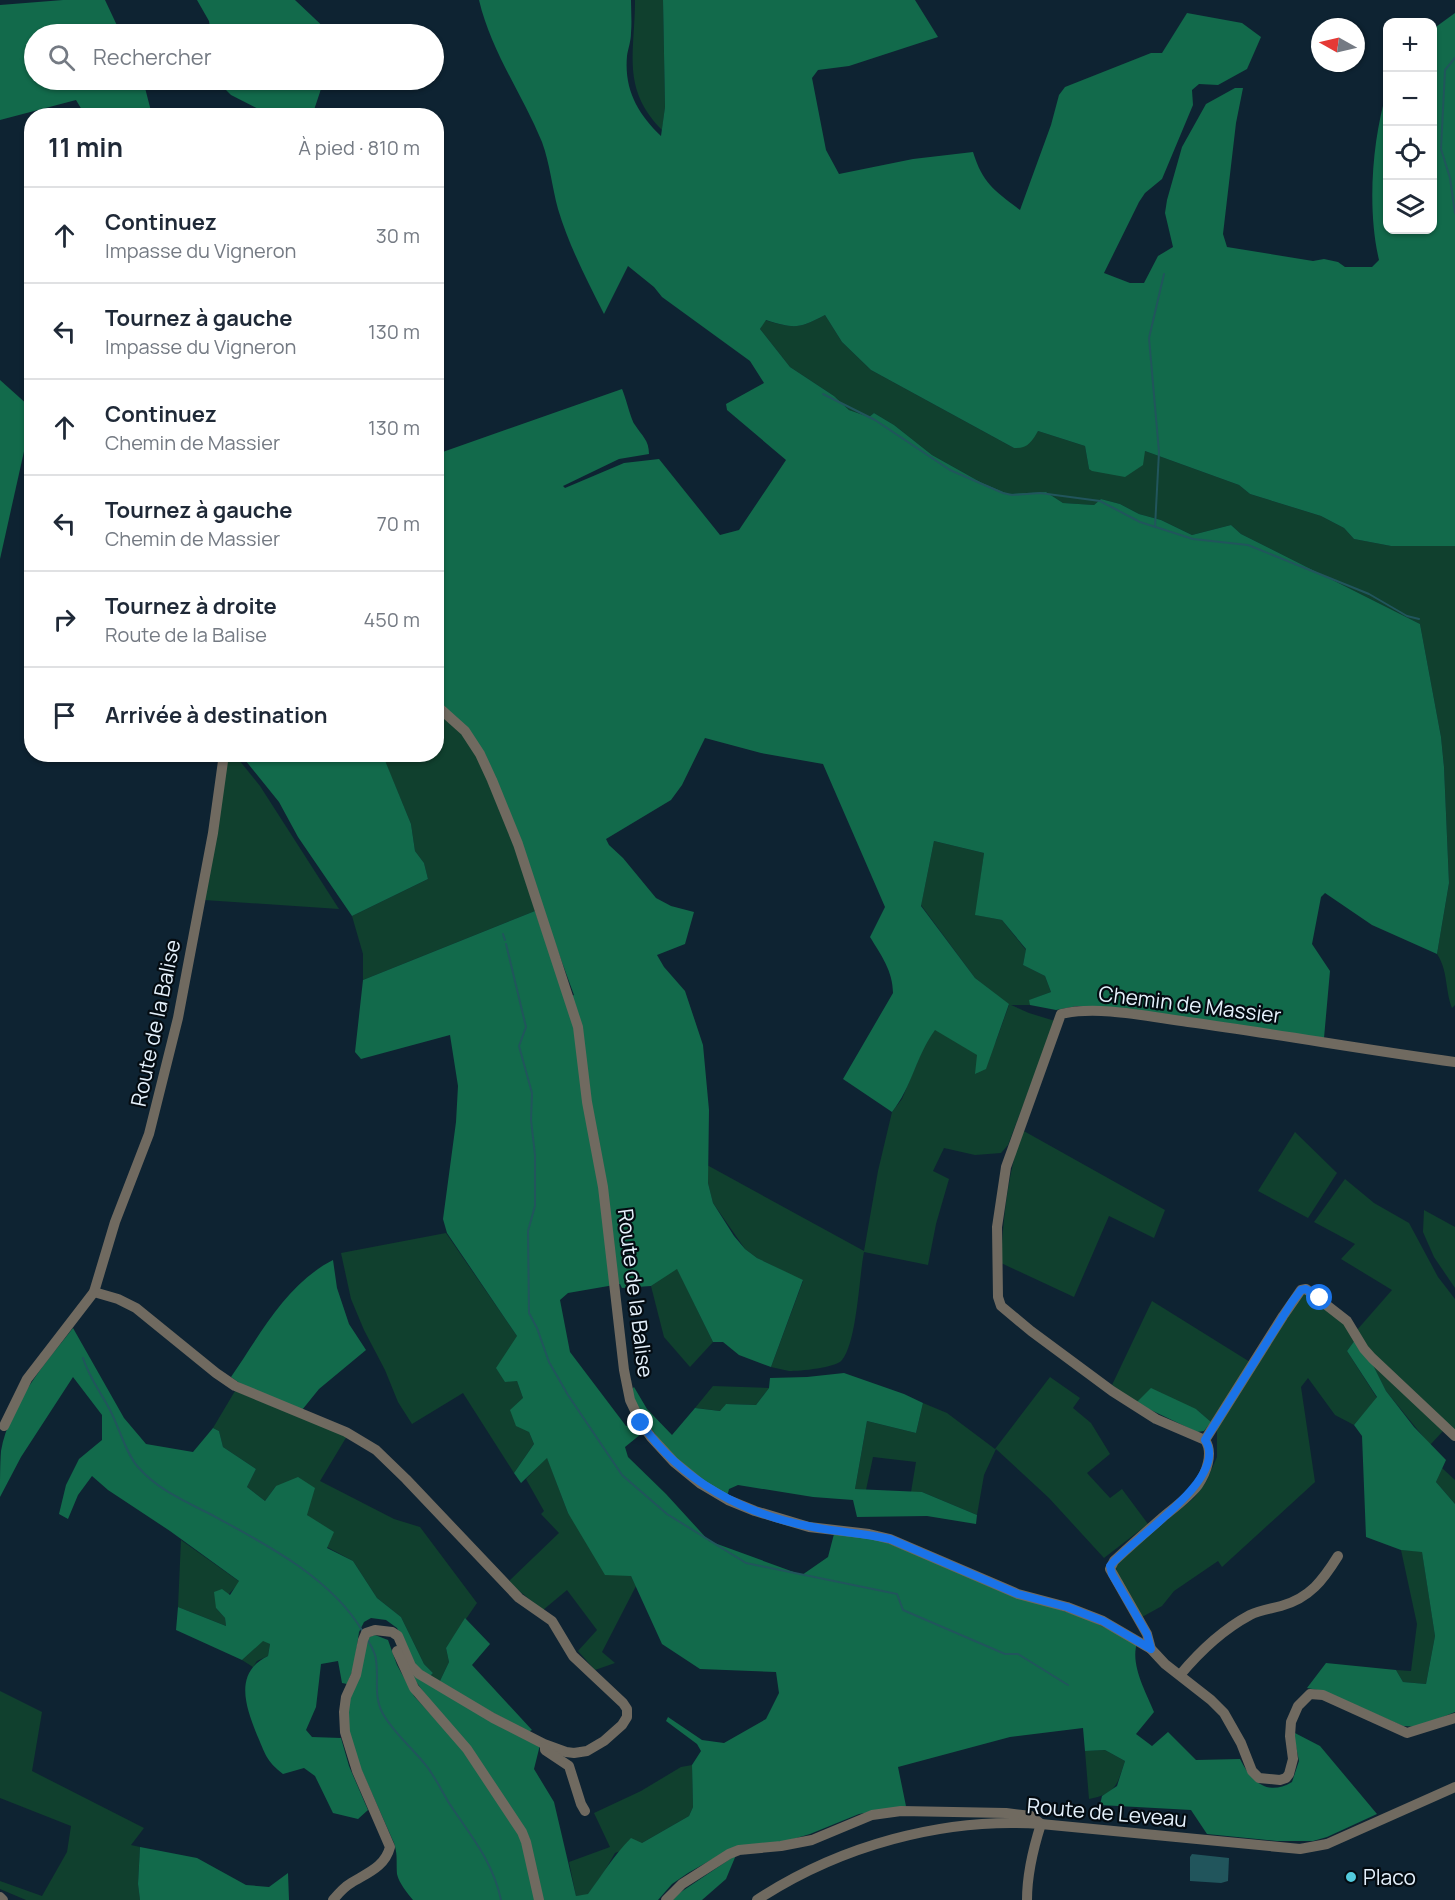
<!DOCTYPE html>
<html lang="fr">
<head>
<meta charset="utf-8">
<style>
  :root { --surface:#fff; --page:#f2f2f3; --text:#1f2937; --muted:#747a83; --line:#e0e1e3 }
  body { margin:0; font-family:Manrope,sans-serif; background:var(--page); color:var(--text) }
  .controls { position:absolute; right:18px; top:18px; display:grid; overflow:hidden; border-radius:12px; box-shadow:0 2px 4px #0004 }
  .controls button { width:54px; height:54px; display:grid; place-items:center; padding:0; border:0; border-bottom:2px solid var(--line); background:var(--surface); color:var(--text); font:30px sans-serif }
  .compass { position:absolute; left:1311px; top:18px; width:54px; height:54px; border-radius:50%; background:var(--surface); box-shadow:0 2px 4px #0004; rotate:278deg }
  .stop { position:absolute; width:18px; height:18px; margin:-14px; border:4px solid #1a73e8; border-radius:50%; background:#fff }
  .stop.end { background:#1a73e8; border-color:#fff; box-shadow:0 2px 6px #0008 }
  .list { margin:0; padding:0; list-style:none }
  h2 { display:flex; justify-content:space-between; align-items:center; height:78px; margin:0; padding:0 24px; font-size:26px }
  h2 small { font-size:20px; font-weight:400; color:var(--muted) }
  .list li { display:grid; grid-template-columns:39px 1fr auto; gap:18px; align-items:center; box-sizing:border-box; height:96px; padding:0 24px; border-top:2px solid var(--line) }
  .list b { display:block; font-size:22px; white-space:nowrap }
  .list p { margin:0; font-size:20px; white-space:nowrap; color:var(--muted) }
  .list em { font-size:20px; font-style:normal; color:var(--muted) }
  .icon { flex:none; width:33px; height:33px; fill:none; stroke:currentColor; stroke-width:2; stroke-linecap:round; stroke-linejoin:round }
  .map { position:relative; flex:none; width:1455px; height:1900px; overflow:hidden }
  .search { position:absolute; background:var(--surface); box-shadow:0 2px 4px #0004; left:24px; top:24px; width:420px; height:66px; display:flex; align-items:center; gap:15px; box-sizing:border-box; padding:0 21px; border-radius:33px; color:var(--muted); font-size:22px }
  .panel { position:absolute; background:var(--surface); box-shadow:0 2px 4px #0004; left:24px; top:108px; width:420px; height:654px; border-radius:24px }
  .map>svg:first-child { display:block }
</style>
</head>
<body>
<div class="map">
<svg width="1455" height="1900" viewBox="0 0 1455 1900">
  <rect width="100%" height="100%" fill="#0e2332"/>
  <g fill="#10402e">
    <path d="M635,0H663L665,107L662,130C621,88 635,53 635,0Z"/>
    <path d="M825,315L842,342L871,370L1014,448L1038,431L1085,446L1089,469L1145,451L1239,485L1250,494L1321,516L1344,528L1354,539L1391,546H1455V1005L1452,1008C1445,990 1448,970 1437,954L1449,883L1444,767L1441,737L1420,624L1241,534L1231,525L1192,535L1161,520L1139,514L1120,504L1101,499L1094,505L1063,503L1046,492L1008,494L982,483L932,455L894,425L874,413L869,417L849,410L834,396L790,367L760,329L765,320C795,329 798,329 825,315Z"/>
    <polygon points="437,709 461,732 475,750 509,826 535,911 363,980 363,954 352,916 428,879 424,863 415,851 411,824 384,759 380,755 436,754"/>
    <polygon points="228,755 235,755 260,786 339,909 204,900"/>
    <path d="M934,841L984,853L976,915L1002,920L1026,950L1023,965L1045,976L1051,992L1030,1000V1005H1011L1029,1013L1055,1021L1008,1145L1001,1153L975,1155L944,1148L933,1171L949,1179L936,1224L928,1265L864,1252C859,1277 857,1342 842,1360C836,1368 800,1371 789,1371C783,1370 777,1368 771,1367L803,1281L757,1258L745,1249L713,1203L708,1183L707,1165L864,1251L878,1171L892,1112L902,1099L924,1046L935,1029L978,1055L976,1074L996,1041L1009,1005L975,978L921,905Z"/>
    <path d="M1022,1130L1165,1210L1154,1238L1109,1216L1074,1297L1001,1263C1003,1215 1008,1175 1022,1130Z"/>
    <polygon points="1295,1132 1337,1173 1308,1218 1258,1191"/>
    <polygon points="1345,1179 1374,1203 1409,1223 1438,1277 1455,1299 1455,1431 1374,1356 1357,1330 1392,1290 1341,1259 1355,1244 1314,1222"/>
    <polygon points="1424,1210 1455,1227 1455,1288 1434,1257 1423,1232"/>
    <polygon points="446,1233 517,1336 517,1381 523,1398 529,1432 534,1444 514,1473 463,1393 412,1424 398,1402 385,1370 364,1330 351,1299 341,1253"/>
    <polygon points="677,1268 713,1342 690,1367 664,1337 651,1286"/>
    <path d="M1302,1294L1309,1296L1342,1319L1355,1340L1347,1351L1377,1398L1354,1425L1335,1415L1308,1378L1301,1387L1315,1482L1222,1567L1218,1561L1174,1591L1162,1606L1142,1617C1132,1602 1110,1578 1118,1560L1194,1498L1206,1482L1217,1457V1428Z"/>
    <polygon points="1152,1301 1250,1362 1211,1422 1196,1409 1136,1403 1112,1385"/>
    <polygon points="1372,1363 1443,1431 1430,1445 1386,1391"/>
    <polygon points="1050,1377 1080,1398 1073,1408 1091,1423 1110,1454 1087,1473 1110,1498 1122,1489 1148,1524 1104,1558 1049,1498 996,1449 984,1475 977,1515 922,1492 911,1492 916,1462 873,1457 866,1490 855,1489 867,1421 916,1433 923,1403 947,1413 995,1449"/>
    <polygon points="713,1386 769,1388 756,1405 726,1404 721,1411 695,1408"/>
    <polygon points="235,1391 347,1436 320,1481 394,1519 420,1527 477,1603 446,1648 449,1662 439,1683 430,1676 433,1673 424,1664 401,1617 377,1598 353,1561 327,1547 307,1515 276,1486 265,1501 247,1487 256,1469 223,1447 219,1431 213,1428"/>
    <polygon points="547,1457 568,1513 631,1576 636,1586 602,1652 615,1663 595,1670 578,1651 597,1630 567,1590 543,1610 508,1582 559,1533 541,1514 544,1511 526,1479"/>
    <polygon points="1442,1468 1455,1480 1455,1504 1436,1482"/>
    <polygon points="181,1540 240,1582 216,1608 225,1618 226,1626 178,1607"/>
    <polygon points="1401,1550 1422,1551 1435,1636 1426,1684 1403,1682 1396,1670 1411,1671 1417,1624"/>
    <polygon points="263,1640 270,1644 268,1656 257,1661 253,1667 242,1660"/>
    <polygon points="0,1691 42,1712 32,1771 144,1828 131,1845 140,1847 138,1884 140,1900 26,1900 0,1889 0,1881 42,1896 67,1852 71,1826 0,1798"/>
    <path d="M1105,1750L1125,1761C1117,1785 1116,1794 1089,1799L1085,1751Z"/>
    <polygon points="692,1765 693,1807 689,1816 642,1843 615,1853 604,1872 588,1895 576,1896 569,1862 610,1847 594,1813 641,1791 681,1767"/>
  </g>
  <g fill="#126a4b">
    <polygon points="63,0 105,0 121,34 34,34 34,80 143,80 152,115 85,115 76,100 0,120 0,5"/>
    <polygon points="197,0 295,0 331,34 211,34 209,21"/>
    <path d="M479,0H631C631,11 632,22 631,33C631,41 628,49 627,56C624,90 638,114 661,136L665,107L663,0H915L938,37L849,66L818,70L812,78L826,150L839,174L913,159L973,152C983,184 994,190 1020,210L1051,125L1059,95L1065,87L1151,53H1162L1187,13L1242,23L1261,37L1247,69L1218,85L1199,84L1192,90L1193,105L1162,179L1145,193L1139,202L1104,273L1130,283H1144L1158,256L1173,247L1165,213L1167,200L1182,147L1206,104L1235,88H1243L1236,123L1223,234L1227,247L1313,261L1324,259L1338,262L1345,267H1372L1379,260C1367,209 1372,141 1387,91L1388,230H1432L1433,29L1455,13V546H1391L1354,539L1344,528L1321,516L1250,494L1239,485L1145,451L1143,465L1125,477L1092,471L1089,469L1085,446L1038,431C1032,441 1028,449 1014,448L871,370L842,342L825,315C798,329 795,329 766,320L760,329L790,367L834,396L849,410L869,417L874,413L894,425L932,455L982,483L1008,494L1046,492L1063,503L1094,505L1101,499L1120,504L1139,514L1161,520L1192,535L1231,525L1241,534L1420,624L1441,737L1444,767L1449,883L1437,954L1372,925L1325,893L1321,897L1312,944L1330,971L1324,1038L1103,1009L1077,1006L1056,1010L1030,1005L1029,1000L1051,992L1045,976L1023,965L1026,949L1002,920L975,915L984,853L934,841L921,906L975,978L1009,1004L986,1069L975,1074L977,1055L935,1030C916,1056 912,1087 892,1112L843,1079L893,993C893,971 881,955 870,937L885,907L823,764L761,753L705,738L682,785L671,800L606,839L609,845L623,858L656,898L671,906L694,912L685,944L657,955L664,967L685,991L703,1045L709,1110L708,1183L713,1203L734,1236L745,1249L757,1258L803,1280L771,1367L739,1355L723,1342H713L677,1269L651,1286L622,1288L620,1284L568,1293L560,1300L570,1352L626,1426L638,1425L641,1434L625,1447L628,1457L666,1494L709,1541L802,1575L828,1557L834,1534L877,1539L1043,1604L1087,1619L1137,1643C1130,1665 1146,1692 1154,1712L1136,1734L1152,1746L1168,1732L1196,1760L1240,1759C1251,1781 1267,1797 1292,1782L1299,1761L1293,1732L1320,1746L1377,1814L1327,1837L1313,1841H1277L1207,1834L1191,1810L1100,1805L1102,1796L1117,1786L1125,1761L1105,1750L1085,1751L1083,1728L1010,1737L898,1767L906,1806L859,1814L810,1834L783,1842L732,1848L688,1873L672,1884L658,1900H542L529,1837L409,1672L540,1745L534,1769L554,1802L576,1896L588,1894C602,1875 614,1855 631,1838L642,1843L689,1816L693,1807L692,1765L701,1751L697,1744L666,1721L668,1717L702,1740L724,1743L766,1719L779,1693L776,1672L700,1669L662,1644L631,1576L605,1575L568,1513L547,1458L521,1483L514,1473L534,1444L529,1432L516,1426L510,1410L523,1398L517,1381L505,1382L496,1368L517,1336L447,1233L443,1219L456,1122L458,1086L450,1035L361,1059L355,1052L363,980L535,911L565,998L574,995L491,769L437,703V454L622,389C626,398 631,420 635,425C642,436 649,440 649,454L619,459L563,486L565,488L624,463L659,459L720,535L739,530L786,460L727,410L726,404L764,383L750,361L662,297L654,287L628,266L604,314C587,280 569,246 558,209C552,187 550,164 542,142C522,94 491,51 479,0Z"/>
    <polygon points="221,80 324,80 312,116 270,115 231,95 224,88"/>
    <polygon points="0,380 29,406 29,429 0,559"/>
    <polygon points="241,755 380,755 384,758 411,824 415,851 424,863 428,879 352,916 298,837 279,802"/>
    <path d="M333,1260L337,1288L349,1324L366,1350L319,1389L302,1410L241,1384L231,1377C260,1335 286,1284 333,1260Z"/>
    <path d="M73,1328L124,1418L146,1444L193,1452L213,1428L219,1431L223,1447L256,1469L247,1487L265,1501L276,1486L298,1477L315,1488L307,1515L334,1532L327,1548L353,1561L377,1598L401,1617L424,1664L433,1673L430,1676L416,1667L397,1628L386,1620L371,1618L364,1622L359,1632L354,1667L347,1684L342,1683L338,1661L321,1664L316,1707L306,1730L312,1737L341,1738L349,1766L368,1810L358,1819L333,1813L315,1776L304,1768L283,1774C266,1761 265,1753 257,1735C246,1707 233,1673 268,1656L270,1644L263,1641L242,1660L176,1630L178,1607L226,1626L225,1618L216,1608L214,1592L222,1589L230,1595L239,1581L170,1531L108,1490L92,1476L78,1495L68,1519L59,1514L66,1485L79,1459L102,1440V1415L73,1377L21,1457L0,1497C0,1482 0,1465 1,1451C10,1403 44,1365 73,1328Z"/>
    <polygon points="1355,1340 1372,1363 1386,1391 1414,1427 1446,1460 1436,1482 1455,1504 1455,1712 1418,1727 1403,1726 1323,1691 1307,1688 1326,1663 1396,1670 1403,1682 1426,1684 1435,1636 1422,1552 1401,1550 1366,1537 1362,1436 1354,1425 1377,1397 1347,1351"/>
    <polygon points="844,1373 904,1394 923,1403 916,1433 867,1421 855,1489 922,1492 977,1515 976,1524 927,1516 857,1517 853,1500 813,1497 738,1485 729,1489 727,1497 670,1455 636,1407 631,1390 634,1387 647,1409 672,1435 695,1408 720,1411 726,1404 756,1405 769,1388 770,1378 807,1377"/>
    <polygon points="1151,1388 1196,1409 1211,1422 1204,1431 1197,1432 1136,1403"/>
    <polygon points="465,1618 490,1644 472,1665 532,1730 528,1732 439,1683 449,1662 446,1648"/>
    <path d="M375,1635L388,1640L397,1665L414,1696L459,1745L520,1836L536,1900H413C407,1893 399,1883 397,1874C396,1862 398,1855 394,1843L350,1744L347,1710L365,1641L369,1637Z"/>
    <polygon points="140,1847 197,1858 246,1885 269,1887 288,1873 289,1900 140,1900 138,1884"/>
    <polygon points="736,1855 726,1879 702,1900 669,1900"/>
  </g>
  <polygon fill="#21555c" points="1192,1854 1229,1858 1228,1881 1221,1883 1190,1881 1190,1857"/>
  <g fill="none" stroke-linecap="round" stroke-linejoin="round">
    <g stroke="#21555c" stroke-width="2">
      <polyline points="1455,58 1445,70 1441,149 1450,178 1455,213"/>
      <polyline points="823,394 875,420 950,470 1003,493 1012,495 1040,493 1100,501 1140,522 1193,539 1248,545 1369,594 1407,616 1419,619"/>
      <polyline points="1155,527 1159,452 1149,338 1164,274"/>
      <polyline points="503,934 505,940"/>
      <polyline points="506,944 526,1027 519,1046 532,1093 531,1120 535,1155 535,1206 528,1231 529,1313 537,1328 549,1362 568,1395 622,1475 667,1514 746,1563 897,1594 903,1610 1005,1654 1018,1654 1068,1685"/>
      <path d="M83,1358C89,1377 101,1393 110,1410C119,1427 126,1454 138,1467C157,1489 184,1501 210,1514C264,1543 332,1578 363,1632"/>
      <path d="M367,1639C371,1646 376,1653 376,1660C379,1679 373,1696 383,1714C395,1735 414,1749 428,1768C436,1779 442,1791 449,1803C470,1835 493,1861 501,1900"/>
    </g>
    <g stroke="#706a60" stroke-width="10">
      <polyline points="436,705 465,731 480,754 492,780 518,844 578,1027 587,1102 603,1187 624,1370 630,1400 641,1423 651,1437 674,1462 701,1484 728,1500 755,1511 809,1527 869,1534 890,1539 1018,1594 1067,1607 1103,1621 1151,1649"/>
      <path d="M1455,1062C1366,1050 1277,1034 1188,1022C1150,1017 1098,1005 1061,1014L1006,1167L997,1227L998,1297L1001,1306L1031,1331L1112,1391L1156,1419L1205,1440C1214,1453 1206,1473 1198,1485C1189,1497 1175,1507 1163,1517C1146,1532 1130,1546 1114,1561L1110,1569L1147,1634L1151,1649L1165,1664L1211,1700L1224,1713L1241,1743L1252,1771L1259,1778L1280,1780L1286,1778L1289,1774L1293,1759L1290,1736L1291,1722L1298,1706L1310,1694L1323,1695L1407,1733L1455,1718"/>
      <path d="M94,1292L118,1299L136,1308L216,1373L235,1386L346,1432L376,1450L406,1479L519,1598L552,1621L573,1656L623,1703L627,1709V1717L622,1725L604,1741L587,1751L574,1753L566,1752L544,1744L493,1718L419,1674L411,1666L398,1636L392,1632L375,1630L366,1633L363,1640L356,1675L346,1697L344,1712L345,1732L357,1771L390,1847C385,1867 367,1873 351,1883C344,1887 338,1894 333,1900"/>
      <polyline points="4,1426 27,1379 94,1292 115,1222 149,1134 178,1018 213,833 224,754"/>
      <polyline points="1205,1440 1283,1316 1301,1290 1306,1289 1347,1321 1364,1349 1372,1358 1455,1436"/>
      <polyline points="397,1651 414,1688 467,1749 522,1832 526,1842 539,1900"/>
      <path d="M1180,1675C1200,1651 1222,1630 1250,1615C1260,1610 1270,1609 1281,1606C1310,1598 1323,1580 1338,1556"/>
      <polyline points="545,1747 545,1750 569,1766 581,1804 585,1811"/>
      <polyline points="0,1897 3,1900"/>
      <path d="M666,1900L682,1884L729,1854L739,1850L781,1846L812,1840L872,1815L901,1811L1006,1813L1031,1816L1041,1824C1033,1849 1027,1873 1027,1900"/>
      <path d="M757,1900C839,1846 943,1817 1041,1824L1300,1849L1327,1844L1455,1787"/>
    </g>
  </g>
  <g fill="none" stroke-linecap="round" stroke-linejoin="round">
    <path stroke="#1a73e8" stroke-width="8" d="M641,1423C681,1481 745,1515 813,1527C838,1532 864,1533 890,1539L1018,1594L1067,1607L1103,1621L1151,1649L1147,1634L1112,1574L1110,1566C1130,1540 1231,1478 1205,1440L1292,1302L1301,1290L1306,1289L1320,1298"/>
  </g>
  <circle fill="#53cadc" stroke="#040c12" stroke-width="2" cx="1351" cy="1877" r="6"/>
  <g text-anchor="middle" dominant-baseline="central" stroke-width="4.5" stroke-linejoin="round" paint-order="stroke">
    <g font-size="21" fill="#e5f1fc" stroke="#040c12">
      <text transform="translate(1190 1004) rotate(7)">Chemin de Massier</text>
      <text transform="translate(155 1023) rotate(-78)">Route de la Balise</text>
      <text transform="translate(636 1293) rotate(83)">Route de la Balise</text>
      <text transform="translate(1107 1812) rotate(5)">Route de Leveau</text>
    </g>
    <g font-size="21" fill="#e5f1fc" stroke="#040c12" text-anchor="start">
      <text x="1363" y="1877">Placo</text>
    </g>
  </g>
</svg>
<div class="controls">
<button>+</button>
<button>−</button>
<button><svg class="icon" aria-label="locate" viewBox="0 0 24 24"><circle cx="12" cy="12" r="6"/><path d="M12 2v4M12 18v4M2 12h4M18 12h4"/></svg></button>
<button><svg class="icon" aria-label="layers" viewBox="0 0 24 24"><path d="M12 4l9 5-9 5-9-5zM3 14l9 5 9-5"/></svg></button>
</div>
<svg class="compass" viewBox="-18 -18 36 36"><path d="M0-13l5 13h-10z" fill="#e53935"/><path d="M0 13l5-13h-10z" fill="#747a83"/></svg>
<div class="stop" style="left:1320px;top:1298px"></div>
<div class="stop end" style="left:641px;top:1423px"></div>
<div class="search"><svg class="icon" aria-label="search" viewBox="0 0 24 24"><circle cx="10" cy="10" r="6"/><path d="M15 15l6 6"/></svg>Rechercher</div>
<section class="panel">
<h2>11 min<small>À pied · 810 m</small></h2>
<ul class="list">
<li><svg class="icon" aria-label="ahead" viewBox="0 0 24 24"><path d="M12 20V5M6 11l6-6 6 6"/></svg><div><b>Continuez</b><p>Impasse du Vigneron</p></div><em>30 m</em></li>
<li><svg class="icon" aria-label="left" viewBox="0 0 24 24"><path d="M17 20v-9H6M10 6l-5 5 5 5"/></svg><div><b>Tournez à gauche</b><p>Impasse du Vigneron</p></div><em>130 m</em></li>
<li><svg class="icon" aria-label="ahead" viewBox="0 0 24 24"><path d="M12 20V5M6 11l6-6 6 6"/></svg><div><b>Continuez</b><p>Chemin de Massier</p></div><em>130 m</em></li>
<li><svg class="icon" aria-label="left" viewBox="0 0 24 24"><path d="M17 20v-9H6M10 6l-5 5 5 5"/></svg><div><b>Tournez à gauche</b><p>Chemin de Massier</p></div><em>70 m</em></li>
<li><svg class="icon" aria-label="right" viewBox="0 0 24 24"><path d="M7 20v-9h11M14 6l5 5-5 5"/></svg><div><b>Tournez à droite</b><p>Route de la Balise</p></div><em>450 m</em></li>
<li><svg class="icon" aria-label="arrive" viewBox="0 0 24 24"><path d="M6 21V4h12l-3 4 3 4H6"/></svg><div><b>Arrivée à destination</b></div></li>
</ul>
</section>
</div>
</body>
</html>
